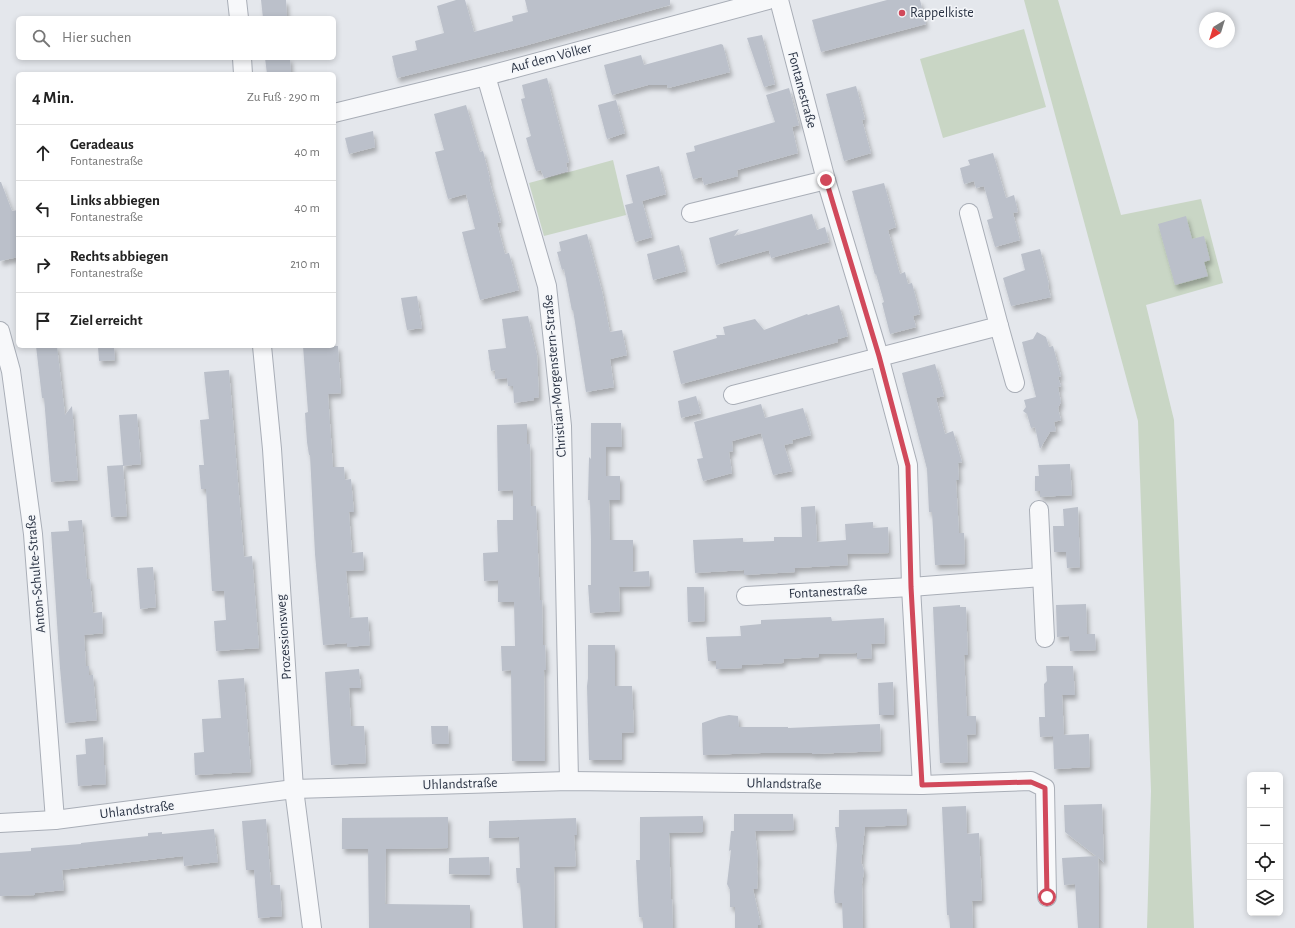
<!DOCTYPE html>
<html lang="de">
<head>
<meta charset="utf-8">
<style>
  :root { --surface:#fff; --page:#f2f2f2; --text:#222; --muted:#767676; --line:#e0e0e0 }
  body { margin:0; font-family:"Alegreya Sans",sans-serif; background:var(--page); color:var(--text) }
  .controls { position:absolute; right:12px; bottom:12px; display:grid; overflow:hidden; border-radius:6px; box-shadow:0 2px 6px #0003 }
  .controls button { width:36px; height:36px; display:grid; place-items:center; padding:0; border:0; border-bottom:1px solid var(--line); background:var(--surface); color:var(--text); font:20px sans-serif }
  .compass { position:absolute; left:1199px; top:12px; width:36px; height:36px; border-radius:50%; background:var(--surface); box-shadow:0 2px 6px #0003; rotate:218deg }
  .stop { position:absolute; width:12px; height:12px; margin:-9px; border:3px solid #d1495b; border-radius:50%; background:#fff }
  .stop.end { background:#d1495b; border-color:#fff; box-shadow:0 1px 4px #0008 }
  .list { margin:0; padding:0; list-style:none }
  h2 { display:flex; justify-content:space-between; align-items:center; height:52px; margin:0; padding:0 16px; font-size:17px }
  h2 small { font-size:13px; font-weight:400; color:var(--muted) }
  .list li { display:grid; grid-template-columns:26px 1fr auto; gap:12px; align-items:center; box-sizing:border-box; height:56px; padding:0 16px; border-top:1px solid var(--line) }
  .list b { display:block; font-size:15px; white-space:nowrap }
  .list p { margin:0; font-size:13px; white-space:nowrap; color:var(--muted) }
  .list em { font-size:13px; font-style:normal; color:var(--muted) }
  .icon { flex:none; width:22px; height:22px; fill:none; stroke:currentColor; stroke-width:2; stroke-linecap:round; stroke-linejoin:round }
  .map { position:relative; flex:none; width:1295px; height:928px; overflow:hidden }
  .search { position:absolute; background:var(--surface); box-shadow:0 2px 6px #0003; left:16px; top:16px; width:320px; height:44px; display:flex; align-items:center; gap:10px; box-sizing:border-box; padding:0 14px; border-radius:6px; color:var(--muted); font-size:15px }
  .panel { position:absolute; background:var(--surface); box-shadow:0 2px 6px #0003; left:16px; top:72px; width:320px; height:276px; border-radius:6px }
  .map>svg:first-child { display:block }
</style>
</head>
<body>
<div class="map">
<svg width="1295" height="928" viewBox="0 0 1295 928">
  <defs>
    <filter id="shadow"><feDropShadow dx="2.5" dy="4.5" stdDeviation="2" flood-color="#0004"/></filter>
  </defs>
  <rect width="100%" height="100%" fill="#e4e7ec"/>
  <g fill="#c9d6c5">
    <polygon points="1024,0 1058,0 1121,215 1201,199 1223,283 1146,305 1174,420 1194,928 1147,928 1151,791 1138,421"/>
    <polygon points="1024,29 1046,107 943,138 920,59"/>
    <polygon points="613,160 626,215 544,236 529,183"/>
  </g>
  <g fill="#bbc0ca" filter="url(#shadow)">
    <polygon points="261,0 286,0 287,18 263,18"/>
    <polygon points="456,0 465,0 474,32 513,21 512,16 528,12 525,0 670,0 670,5 524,46 397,78 392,56 417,50 415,41 444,33 437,6"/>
    <polygon points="887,0 920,0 926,24 821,52 812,20"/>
    <polygon points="762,35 775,84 764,87 747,38"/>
    <polygon points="721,44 723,45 730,72 668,88 667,85 648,85 612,95 604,65 641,55 644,65"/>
    <polygon points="265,58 290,58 291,74 267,74"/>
    <polygon points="547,78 569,162 566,163 568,171 544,178 541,170 536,171 526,138 531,136 521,99 525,98 522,85"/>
    <polygon points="856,86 865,119 862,120 871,153 844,161 826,94"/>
    <polygon points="789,88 799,125 792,127 798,153 737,170 738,176 704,185 702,177 693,179 686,153 695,151 694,146 775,122 766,95"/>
    <polygon points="616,100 625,133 607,139 598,105"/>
    <polygon points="466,105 480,152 483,151 490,179 489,179 501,222 497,223 505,254 509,253 519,290 480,300 462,232 475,229 466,194 448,199 435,152 444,150 434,114"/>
    <polygon points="373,131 375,147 349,154 345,138"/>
    <polygon points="993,153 1006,198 1014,195 1018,212 1013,213 1020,240 995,247 987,220 993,218 984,186 976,188 974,181 964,184 960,168 970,165 968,160"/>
    <polygon points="659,166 666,194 642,201 652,237 635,242 625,205 633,203 626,175"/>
    <polygon points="0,182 1,182 12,211 18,210 18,257 0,261"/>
    <polygon points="884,183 896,227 888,230 900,274 905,272 908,284 912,283 920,314 913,316 916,327 890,334 882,303 884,302 876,274 875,275 852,191"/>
    <polygon points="812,214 817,230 825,227 829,242 771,258 769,250 716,265 709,238 739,229 734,236"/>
    <polygon points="1186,216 1192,239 1204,236 1210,260 1204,262 1208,276 1175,285 1158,224"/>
    <polygon points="587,234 602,291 610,332 622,330 627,355 610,359 614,387 586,392 573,310 572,311 564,269 562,270 557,252 561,251 559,242"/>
    <polygon points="679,245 686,271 653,280 647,254"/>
    <polygon points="1040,249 1049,284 1048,286 1051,297 1011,306 1003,278 1025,270 1021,254"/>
    <polygon points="417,296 422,328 407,330 401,298"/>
    <polygon points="839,305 848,336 838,339 838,342 681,384 673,351 717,338 716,335 725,335 723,327 755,319 764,330 807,314 808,315"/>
    <polygon points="528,316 537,355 539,397 534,398 534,400 514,403 513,386 508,386 507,378 495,379 495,370 491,371 488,350 506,348 502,319"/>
    <polygon points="1037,332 1046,337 1049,347 1053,346 1061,376 1058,377 1061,386 1058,387 1061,402 1058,408 1061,420 1054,422 1056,431 1050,432 1040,449 1035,427 1031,428 1027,414 1023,411 1026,407 1024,400 1036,397 1022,342 1033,339"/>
    <polygon points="36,346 57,346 65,415 72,406 78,480 51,482 44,398 42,398"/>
    <polygon points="98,346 114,346 115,360 99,361"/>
    <polygon points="303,346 338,346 341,393 328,394 333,467 344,467 345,480 351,479 354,512 349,512 352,553 363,552 364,570 346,571 350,618 368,617 370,645 347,647 347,643 323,645 315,554 310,455 309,455 307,442 305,413 308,412"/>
    <polygon points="935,364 944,396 936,398 945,434 953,431 962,462 958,463 959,480 956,480 959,533 964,533 965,564 935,565 932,512 929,512 927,469 902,373"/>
    <polygon points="229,370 244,557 252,556 259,648 216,651 214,621 226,620 224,591 212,591 206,489 201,489 199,465 204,465 200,420 209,419 204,372"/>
    <polygon points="696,396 701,413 681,418 678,401"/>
    <polygon points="761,404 765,418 803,408 811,435 792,440 793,443 784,445 792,471 773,475 761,433 732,441 733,451 729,452 732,473 703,481 697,459 703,458 694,422"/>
    <polygon points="137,414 141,464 123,466 127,516 111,517 107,466 123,465 119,415"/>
    <polygon points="591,423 621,423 622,447 606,447 606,476 620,476 620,500 609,500 610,540 633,540 633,572 649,571 650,586 619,587 620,611 590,613 588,585 591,585 591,540 590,500 588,500 589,457 591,459"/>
    <polygon points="527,424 527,444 530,444 531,506 536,506 540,600 542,600 543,645 545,645 546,670 544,670 545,761 512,761 511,670 502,671 501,646 515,646 514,602 498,602 498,580 484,581 483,553 498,552 497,520 513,520 513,490 498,491 497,425"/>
    <polygon points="1070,464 1072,495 1040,497 1040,491 1035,491 1035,476 1039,476 1038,465"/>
    <polygon points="815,506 817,542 846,540 845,524 873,522 873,528 888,527 889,553 847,554 848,565 794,568 795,572 744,575 744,570 695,573 693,540 743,538 743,542 774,541 774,537 802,537 801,507"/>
    <polygon points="1078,507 1080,567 1067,568 1066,552 1054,552 1053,526 1064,526 1063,509"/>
    <polygon points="82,520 87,579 90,579 93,613 102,612 103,633 84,635 86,666 89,666 89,675 93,675 97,720 65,723 60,668 51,532 69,531 68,521"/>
    <polygon points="153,567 156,607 140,609 137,568"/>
    <polygon points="687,587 704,587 705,621 688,622"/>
    <polygon points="1086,604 1087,634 1095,634 1096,650 1070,651 1069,636 1057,637 1056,605"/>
    <polygon points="960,605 960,607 966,607 968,655 964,655 967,716 976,716 976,734 967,735 968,762 940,763 933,607"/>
    <polygon points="831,617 832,621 884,618 885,643 871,644 872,658 857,659 857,653 819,654 819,657 784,659 783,663 742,665 742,668 716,669 716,661 708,661 706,637 741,636 740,626 761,624 761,620"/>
    <polygon points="588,645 615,645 615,686 632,686 634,732 622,733 622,760 589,760 587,686 588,678"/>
    <polygon points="1046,666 1073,666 1075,695 1062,695 1064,735 1089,734 1090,767 1054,769 1053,736 1040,737 1039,717 1045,717 1044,684 1047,681"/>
    <polygon points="359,669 361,688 349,688 351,726 364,726 366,763 331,765 325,672"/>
    <polygon points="244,678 251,772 195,775 194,753 204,752 202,719 221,718 218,680"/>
    <polygon points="893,682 894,715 879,715 878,683"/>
    <polygon points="729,715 738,716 739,727 788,727 788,728 880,724 881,751 812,754 812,753 761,753 703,755 702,723 719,717"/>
    <polygon points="431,726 448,726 449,744 432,744"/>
    <polygon points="103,737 104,765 105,765 106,784 78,786 76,755 86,754 85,739"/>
    <polygon points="1102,804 1104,863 1098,857 1099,883 1099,928 1078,928 1075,884 1064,885 1062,858 1096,856 1065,832 1064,805"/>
    <polygon points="966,806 967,834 979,833 982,900 972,901 973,928 950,928 949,915 947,915 942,807"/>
    <polygon points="907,809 907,825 865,827 861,864 862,864 864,871 862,884 863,928 843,928 842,903 835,903 834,892 837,845 835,827 839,827 839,810"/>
    <polygon points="734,814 793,814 794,830 755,831 758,859 757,869 758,877 757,889 753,889 761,925 758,925 758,928 735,928 735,907 730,907 730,890 727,884 731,850 729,851 731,831 734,831"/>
    <polygon points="703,816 703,832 669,833 671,899 672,899 673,928 643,928 643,918 639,917 636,860 640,860 640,817"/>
    <polygon points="448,817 448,848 386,849 385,904 470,905 470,928 369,928 368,849 342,849 342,818"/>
    <polygon points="576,818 577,835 574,835 576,866 554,867 555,928 523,928 520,883 517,883 516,868 520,868 519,837 489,838 489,821"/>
    <polygon points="266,819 271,885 280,885 282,916 258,918 254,870 246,870 242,821"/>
    <polygon points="214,829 218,862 184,866 183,856 62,870 64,890 35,893 35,895 0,896 0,853 31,851 31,848 81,844 81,843 148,836 148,833 162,832 162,834"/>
    <polygon points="489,857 490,875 449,874 449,858"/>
  </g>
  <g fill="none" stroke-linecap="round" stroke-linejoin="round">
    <g stroke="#a9aeb7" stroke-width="20">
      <g id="street">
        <polyline points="237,0 239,18"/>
        <polyline points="779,0 826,180 879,356 908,465 911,587 922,785"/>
        <polyline points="242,58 243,74"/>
        <polyline points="486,76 547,286 562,426 569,781"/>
        <polyline points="334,113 486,76 768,0"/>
        <polyline points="691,213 826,180"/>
        <polyline points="999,326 1015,383"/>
        <polyline points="0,331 11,371 33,534 55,820"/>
        <polyline points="262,346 272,449 294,789 312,928"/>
        <polyline points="733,395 999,326 969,213"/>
        <polyline points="1039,510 1045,638"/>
        <polyline points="746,596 911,587 1042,577"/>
        <polyline points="0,823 55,820 294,789 569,781 922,785 1031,781 1045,788 1047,897"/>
      </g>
    </g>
    <use href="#street" stroke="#f7f8fa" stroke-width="18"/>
  </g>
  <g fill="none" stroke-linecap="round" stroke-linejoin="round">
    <polyline stroke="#d1495b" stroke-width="5" points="826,180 879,356 908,466 911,587 922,785 1031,782 1045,788 1047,897"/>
  </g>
  <circle fill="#d1495b" stroke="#f4f6f9" stroke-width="1.5" cx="902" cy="13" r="4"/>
  <g text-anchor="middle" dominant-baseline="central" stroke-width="3" stroke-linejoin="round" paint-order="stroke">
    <g font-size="14" fill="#2b3445" stroke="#f4f6f9" text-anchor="start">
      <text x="910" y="13">Rappelkiste</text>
    </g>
    <g font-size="14" fill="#2b3445" stroke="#f4f6f9">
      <text transform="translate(551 58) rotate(-15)">Auf dem Völker</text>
      <text transform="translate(802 90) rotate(75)">Fontanestraße</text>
      <text transform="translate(555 376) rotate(-95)">Christian-Morgenstern-Straße</text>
      <text transform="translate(36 574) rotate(-95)">Anton-Schulte-Straße</text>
      <text transform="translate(828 592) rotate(-3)">Fontanestraße</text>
      <text transform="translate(284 637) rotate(-94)">Prozessionsweg</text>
      <text transform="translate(460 784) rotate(-2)">Uhlandstraße</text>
      <text transform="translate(784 784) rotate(1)">Uhlandstraße</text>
      <text transform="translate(137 810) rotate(-7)">Uhlandstraße</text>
    </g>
  </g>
</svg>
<div class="controls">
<button>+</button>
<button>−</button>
<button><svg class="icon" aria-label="locate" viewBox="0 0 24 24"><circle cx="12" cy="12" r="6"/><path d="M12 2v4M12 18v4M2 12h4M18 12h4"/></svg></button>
<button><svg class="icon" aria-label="layers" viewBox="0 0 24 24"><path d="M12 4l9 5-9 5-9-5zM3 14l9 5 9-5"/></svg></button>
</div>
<svg class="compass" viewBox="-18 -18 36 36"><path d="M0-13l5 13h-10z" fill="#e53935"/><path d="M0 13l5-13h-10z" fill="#767676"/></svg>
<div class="stop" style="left:1047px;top:897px"></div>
<div class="stop end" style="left:826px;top:180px"></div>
<div class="search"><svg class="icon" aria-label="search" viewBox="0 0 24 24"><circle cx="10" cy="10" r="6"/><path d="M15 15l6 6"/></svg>Hier suchen</div>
<section class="panel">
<h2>4 Min.<small>Zu Fuß · 290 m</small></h2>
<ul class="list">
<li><svg class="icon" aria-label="ahead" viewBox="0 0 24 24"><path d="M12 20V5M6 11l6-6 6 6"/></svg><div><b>Geradeaus</b><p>Fontanestraße</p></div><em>40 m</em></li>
<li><svg class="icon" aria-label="left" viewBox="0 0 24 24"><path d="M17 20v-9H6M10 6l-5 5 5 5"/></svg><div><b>Links abbiegen</b><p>Fontanestraße</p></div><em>40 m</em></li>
<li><svg class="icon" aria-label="right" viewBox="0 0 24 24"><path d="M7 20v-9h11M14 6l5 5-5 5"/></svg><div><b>Rechts abbiegen</b><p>Fontanestraße</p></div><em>210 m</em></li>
<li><svg class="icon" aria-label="arrive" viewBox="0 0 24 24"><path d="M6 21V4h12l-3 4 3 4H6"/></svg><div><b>Ziel erreicht</b></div></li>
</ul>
</section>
</div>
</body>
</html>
